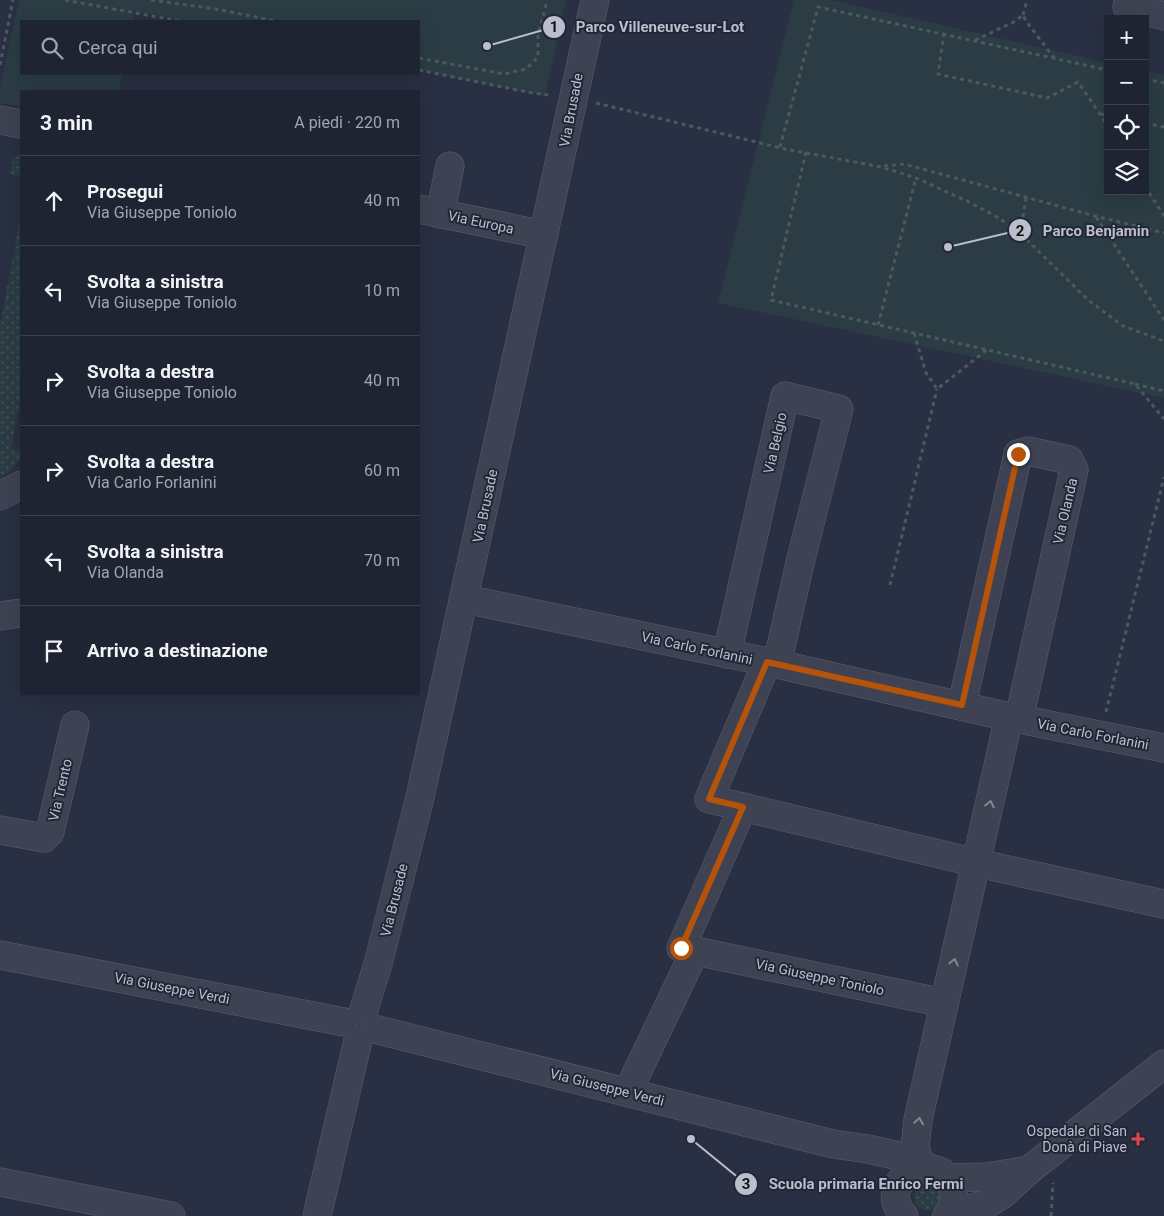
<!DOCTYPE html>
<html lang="it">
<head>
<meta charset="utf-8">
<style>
  :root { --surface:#1f2432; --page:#272c3a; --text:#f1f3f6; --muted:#a1a4ac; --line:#3c414d }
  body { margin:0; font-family:Roboto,sans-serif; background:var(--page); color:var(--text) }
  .controls { position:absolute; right:15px; top:15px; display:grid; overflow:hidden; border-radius:0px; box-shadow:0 5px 20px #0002 }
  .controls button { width:45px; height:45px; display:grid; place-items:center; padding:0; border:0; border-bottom:1px solid var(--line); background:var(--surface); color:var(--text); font:25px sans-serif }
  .stop { position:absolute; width:15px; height:15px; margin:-11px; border:4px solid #b45309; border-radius:50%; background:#fff }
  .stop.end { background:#b45309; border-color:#fff; box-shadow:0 1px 5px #0008 }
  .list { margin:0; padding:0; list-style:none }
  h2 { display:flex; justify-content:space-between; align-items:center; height:65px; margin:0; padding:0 20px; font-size:21px }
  h2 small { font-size:16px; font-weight:400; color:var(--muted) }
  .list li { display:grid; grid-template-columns:32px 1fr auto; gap:15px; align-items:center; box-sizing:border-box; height:90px; padding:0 20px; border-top:1px solid var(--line) }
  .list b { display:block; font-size:19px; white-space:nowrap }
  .list p { margin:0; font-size:16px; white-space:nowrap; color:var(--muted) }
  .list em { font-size:16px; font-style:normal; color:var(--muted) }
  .icon { flex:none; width:28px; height:28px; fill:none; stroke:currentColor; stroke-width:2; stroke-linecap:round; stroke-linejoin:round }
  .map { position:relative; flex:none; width:1164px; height:1216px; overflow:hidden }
  .search { position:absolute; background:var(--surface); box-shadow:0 5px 20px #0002; left:20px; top:20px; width:400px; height:55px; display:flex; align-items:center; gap:12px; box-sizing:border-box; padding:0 18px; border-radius:0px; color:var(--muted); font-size:19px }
  .panel { position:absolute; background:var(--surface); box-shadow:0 5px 20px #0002; left:20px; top:90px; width:400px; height:605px; border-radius:0px }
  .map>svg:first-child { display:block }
</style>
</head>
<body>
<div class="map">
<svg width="1164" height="1216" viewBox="0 0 1164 1216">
  <defs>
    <pattern id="grass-dots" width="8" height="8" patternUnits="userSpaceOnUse" patternTransform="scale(1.25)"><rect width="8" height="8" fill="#2b3c44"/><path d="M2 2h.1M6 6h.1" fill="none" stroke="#48565e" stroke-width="1.8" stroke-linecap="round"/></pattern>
  </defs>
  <rect width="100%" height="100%" fill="#293043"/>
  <g fill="url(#grass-dots)">
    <polygon points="21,153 21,176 10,175 13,159"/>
    <path d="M21,214V394L11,448L21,451C21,463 10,472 0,477V326Z"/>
    <circle cx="927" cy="1197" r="13"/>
  </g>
  <g fill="#2b3c44">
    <polygon points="19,0 566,0 545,96 419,70 419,21 183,21 135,11 133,21 21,21 21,74 122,74 119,91 21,91 21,107 0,103 0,88"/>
    <polygon points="794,0 832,0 1108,63 1108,191 1145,191 1145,71 1164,75 1164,398 718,303"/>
  </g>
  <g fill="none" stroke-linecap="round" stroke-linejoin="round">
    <g stroke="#5c6070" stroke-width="29">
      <g id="minor">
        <polyline points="1128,0 1127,7 1164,16"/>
        <polyline points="0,120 21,124"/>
        <polyline points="419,209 544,235"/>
        <polyline points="440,214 450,166"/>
        <polyline points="0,496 21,485"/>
        <polyline points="465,599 777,664 1009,717 1164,748"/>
        <polyline points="0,616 21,613"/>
        <polyline points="727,654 785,396 839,409 800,563 777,664"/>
        <polyline points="767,662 709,799 977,863 1164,904"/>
        <polyline points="962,705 1018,454 1028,451 1069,460 1074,470 1019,719"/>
        <polyline points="743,807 681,948 944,1003"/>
        <polyline points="0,830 44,838 50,832 75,725"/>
        <polyline points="0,955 344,1022"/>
        <polyline points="364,1009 378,964 420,797 595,0"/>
        <polyline points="374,1029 833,1144 868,1149 899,1156 916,1169"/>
        <polyline points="628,1091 695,951"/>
        <polyline points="922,1168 915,1148 918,1120 1009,717"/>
        <polyline points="947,1178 987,1177 1029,1170"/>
        <polyline points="0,1182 171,1216"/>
        <polyline points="947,1215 987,1204 1003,1194 1029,1170 1164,1064"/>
        <polyline points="317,1216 358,1040"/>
        <path d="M904,1216C871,1179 943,1144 953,1191C955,1199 953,1209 947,1216"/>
      </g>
    </g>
    <g stroke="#4a5960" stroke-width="3" stroke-dasharray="4 4" stroke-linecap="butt">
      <polyline points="65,0 179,21"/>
      <polyline points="151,0 216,9 276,21"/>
      <polyline points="1023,15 1027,0"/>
      <polyline points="944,33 938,74 1047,98 1078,82 1108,126"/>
      <polyline points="975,40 1012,23 1023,15 1026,21 1054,58"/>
      <polyline points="419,58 504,74 526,69 538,57 538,36 547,0"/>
      <polyline points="0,65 13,0"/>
      <polyline points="419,70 527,92 548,95"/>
      <polyline points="1145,79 1164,83"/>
      <polyline points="596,103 785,149 881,167 916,178 969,202 999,218 1020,233 1088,300 1123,326 1164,341"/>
      <polyline points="1101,114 1108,115"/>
      <polyline points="1145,123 1164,127"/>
      <polyline points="780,147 818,7 1108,70"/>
      <polyline points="806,152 771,300 1135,384 1164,419"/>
      <polyline points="884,166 904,164 1095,216 1164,233"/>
      <polyline points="1145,186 1164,216"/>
      <polyline points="1096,217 1164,320"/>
      <polyline points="1020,233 1026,198"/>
      <polyline points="878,325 916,178"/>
      <polyline points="914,333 926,373 937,389 988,349"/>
      <polyline points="1135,384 1164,391"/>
      <polyline points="890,585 937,389"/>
      <polyline points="1106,712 1164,477"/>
      <polyline points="1051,1216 1053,1183"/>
    </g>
    <use href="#minor" stroke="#3e4252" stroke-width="28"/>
  </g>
  <defs><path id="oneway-chevron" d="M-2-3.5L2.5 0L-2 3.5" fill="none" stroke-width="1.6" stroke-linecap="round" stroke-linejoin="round" transform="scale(1.25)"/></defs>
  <g stroke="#838695">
    <use href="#oneway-chevron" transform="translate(990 804) rotate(-78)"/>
    <use href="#oneway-chevron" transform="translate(954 962) rotate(-77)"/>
    <use href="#oneway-chevron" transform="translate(919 1121) rotate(-81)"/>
  </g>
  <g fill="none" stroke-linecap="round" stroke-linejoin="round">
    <polyline stroke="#b45309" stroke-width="6" points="681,948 743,807 709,799 767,662 962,705 1018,454"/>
  </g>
  <path fill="#e0444e" stroke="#222738" stroke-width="2" d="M1135.5 1131.5h5v5h5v5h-5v5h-5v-5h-5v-5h5z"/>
  <g text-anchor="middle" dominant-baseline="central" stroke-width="4" stroke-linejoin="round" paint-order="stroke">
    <g font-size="14" fill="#bbbecc" stroke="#222738">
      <text transform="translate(571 110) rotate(-79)">Via Brusade</text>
      <text transform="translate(481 222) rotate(12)">Via Europa</text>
      <text transform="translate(775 443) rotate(-77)">Via Belgio</text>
      <text transform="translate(485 506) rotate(-78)">Via Brusade</text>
      <text transform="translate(1065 511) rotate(-77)">Via Olanda</text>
      <text transform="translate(697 648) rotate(12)">Via Carlo Forlanini</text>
      <text transform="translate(1093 734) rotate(11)">Via Carlo Forlanini</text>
      <text transform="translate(60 790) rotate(-77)">Via Trento</text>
      <text transform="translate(394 900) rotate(-76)">Via Brusade</text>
      <text transform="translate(820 977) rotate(12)">Via Giuseppe Toniolo</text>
      <text transform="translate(172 988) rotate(11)">Via Giuseppe Verdi</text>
      <text transform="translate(607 1087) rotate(14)">Via Giuseppe Verdi</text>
    </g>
    <g font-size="14" fill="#bbbecc" stroke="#222738" text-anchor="end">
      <text x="1127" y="1131">Ospedale di San<tspan x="1127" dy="16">Donà di Piave</tspan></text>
    </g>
  </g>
  <path fill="none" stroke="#bbbecc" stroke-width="2" d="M487 46L554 27M948 247L1020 230M691 1139L746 1184"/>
  <g fill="#bbbecc" stroke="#222738" stroke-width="2">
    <circle cx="487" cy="46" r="5"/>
    <circle cx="948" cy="247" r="5"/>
    <circle cx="691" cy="1139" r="5"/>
    <circle cx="554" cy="27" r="12"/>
    <circle cx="1020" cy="230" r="12"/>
    <circle cx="746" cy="1184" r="12"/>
  </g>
  <g font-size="15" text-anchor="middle" font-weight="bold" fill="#111">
    <text x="554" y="32">1</text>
    <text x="1020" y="236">2</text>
    <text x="746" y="1189">3</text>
  </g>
  <g font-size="15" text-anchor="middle" font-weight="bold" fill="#bbbecc" stroke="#222738" stroke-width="4" stroke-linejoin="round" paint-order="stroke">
    <text x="660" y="32">Parco Villeneuve-sur-Lot</text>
    <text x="1096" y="236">Parco Benjamin</text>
    <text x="866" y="1189">Scuola primaria Enrico Fermi</text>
  </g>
</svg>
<div class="controls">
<button>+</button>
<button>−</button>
<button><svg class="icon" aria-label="locate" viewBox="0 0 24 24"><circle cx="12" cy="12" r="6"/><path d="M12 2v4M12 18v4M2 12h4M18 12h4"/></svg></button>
<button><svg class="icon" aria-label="layers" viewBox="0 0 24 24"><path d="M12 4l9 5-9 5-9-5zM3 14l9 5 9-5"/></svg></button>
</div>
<div class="stop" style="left:681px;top:948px"></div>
<div class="stop end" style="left:1018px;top:454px"></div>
<div class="search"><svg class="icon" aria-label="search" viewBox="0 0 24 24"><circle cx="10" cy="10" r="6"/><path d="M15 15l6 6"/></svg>Cerca qui</div>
<section class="panel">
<h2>3 min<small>A piedi · 220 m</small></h2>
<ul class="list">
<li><svg class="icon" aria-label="ahead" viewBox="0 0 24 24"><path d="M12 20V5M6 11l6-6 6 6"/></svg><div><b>Prosegui</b><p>Via Giuseppe Toniolo</p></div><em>40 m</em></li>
<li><svg class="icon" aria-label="left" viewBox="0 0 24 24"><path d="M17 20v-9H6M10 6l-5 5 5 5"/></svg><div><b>Svolta a sinistra</b><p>Via Giuseppe Toniolo</p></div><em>10 m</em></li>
<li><svg class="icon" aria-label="right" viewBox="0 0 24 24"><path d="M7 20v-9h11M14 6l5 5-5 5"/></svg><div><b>Svolta a destra</b><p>Via Giuseppe Toniolo</p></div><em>40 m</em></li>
<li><svg class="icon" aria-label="right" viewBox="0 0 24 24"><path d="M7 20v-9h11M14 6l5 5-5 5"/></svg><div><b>Svolta a destra</b><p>Via Carlo Forlanini</p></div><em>60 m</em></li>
<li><svg class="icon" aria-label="left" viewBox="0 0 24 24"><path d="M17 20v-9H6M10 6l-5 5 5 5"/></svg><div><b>Svolta a sinistra</b><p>Via Olanda</p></div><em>70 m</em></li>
<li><svg class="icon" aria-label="arrive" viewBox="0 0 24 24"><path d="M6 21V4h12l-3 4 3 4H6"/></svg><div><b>Arrivo a destinazione</b></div></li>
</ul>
</section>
</div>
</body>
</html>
